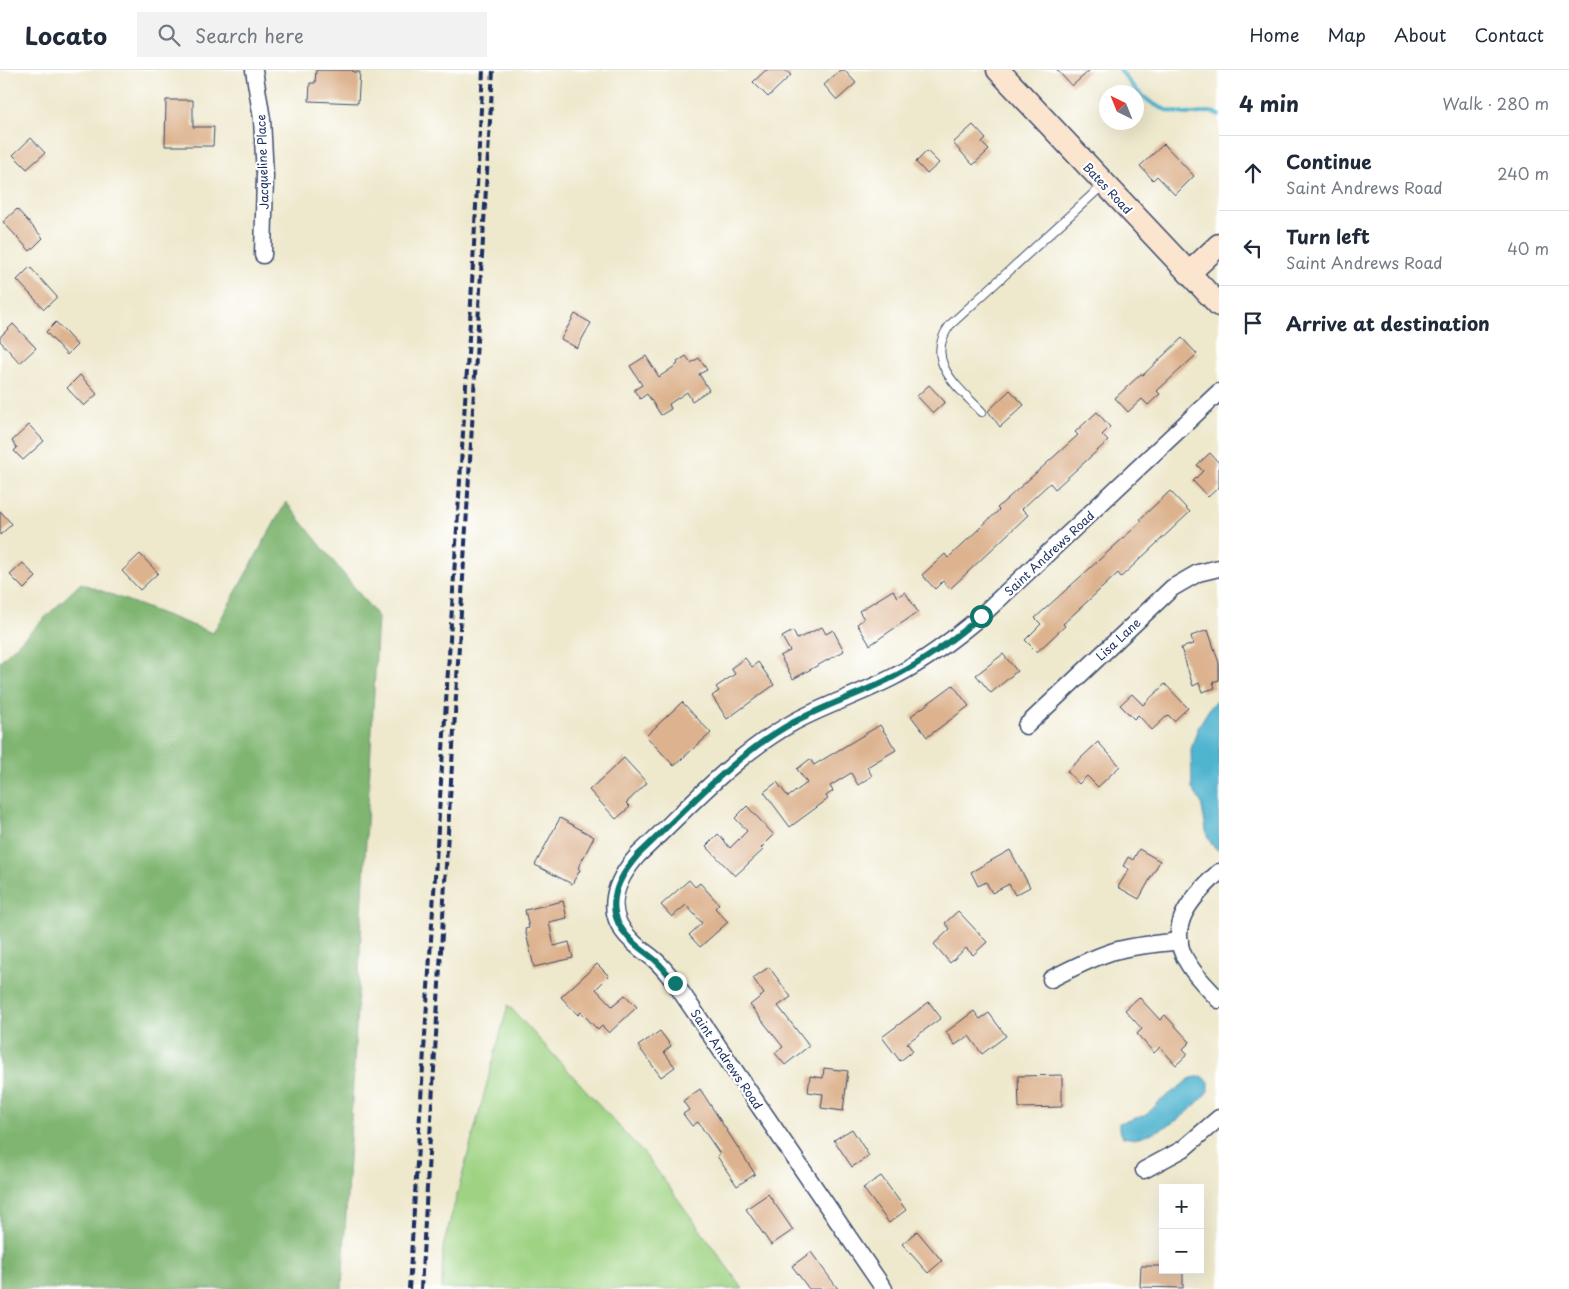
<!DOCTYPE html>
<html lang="en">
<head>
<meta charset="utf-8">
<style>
  :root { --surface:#fff; --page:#f2f2f3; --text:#1f2937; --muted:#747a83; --line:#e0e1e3 }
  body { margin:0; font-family:"Playpen Sans",sans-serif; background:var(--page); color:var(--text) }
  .controls { position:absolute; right:15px; bottom:15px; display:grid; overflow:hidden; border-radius:0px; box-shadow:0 5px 20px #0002 }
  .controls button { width:45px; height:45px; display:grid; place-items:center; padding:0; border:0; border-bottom:1px solid var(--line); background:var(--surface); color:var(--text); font:25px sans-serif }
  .compass { position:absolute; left:1099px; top:15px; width:45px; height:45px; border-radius:50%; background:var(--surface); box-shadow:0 5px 20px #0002; rotate:317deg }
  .stop { position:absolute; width:15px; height:15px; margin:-11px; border:4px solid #0f766e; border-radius:50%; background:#fff }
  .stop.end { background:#0f766e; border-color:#fff; box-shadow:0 1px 5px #0008 }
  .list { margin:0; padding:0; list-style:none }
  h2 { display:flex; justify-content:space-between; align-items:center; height:65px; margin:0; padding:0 20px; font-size:21px }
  h2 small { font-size:16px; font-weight:400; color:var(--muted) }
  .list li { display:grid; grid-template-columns:32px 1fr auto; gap:15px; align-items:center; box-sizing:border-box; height:75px; padding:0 20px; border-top:1px solid var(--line) }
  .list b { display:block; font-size:19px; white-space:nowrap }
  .list p { margin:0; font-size:16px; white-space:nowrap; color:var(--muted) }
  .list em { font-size:16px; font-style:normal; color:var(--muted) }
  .icon { flex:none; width:28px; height:28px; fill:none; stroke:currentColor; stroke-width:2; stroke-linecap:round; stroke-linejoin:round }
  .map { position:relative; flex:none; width:1219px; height:1219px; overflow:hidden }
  header { display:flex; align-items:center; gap:30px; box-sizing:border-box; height:70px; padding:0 25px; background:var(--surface); border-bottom:1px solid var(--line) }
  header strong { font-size:24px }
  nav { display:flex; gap:28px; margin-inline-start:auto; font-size:18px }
  .search { width:350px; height:45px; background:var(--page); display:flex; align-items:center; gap:12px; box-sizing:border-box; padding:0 18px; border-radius:0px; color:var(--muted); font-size:19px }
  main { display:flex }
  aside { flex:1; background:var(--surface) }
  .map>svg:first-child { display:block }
</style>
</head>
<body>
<header>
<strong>Locato</strong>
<div class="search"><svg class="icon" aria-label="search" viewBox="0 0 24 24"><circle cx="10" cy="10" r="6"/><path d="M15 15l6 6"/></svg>Search here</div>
<nav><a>Home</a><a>Map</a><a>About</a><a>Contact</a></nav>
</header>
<main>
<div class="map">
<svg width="1219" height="1219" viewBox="0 0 1219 1219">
  <rect width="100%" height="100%" fill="#fff"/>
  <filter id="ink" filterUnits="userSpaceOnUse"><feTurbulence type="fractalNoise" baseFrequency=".02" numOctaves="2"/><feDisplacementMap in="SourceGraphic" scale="10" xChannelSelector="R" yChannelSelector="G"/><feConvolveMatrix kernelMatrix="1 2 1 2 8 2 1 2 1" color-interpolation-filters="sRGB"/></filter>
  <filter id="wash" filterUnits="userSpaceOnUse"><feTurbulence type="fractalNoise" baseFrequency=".0096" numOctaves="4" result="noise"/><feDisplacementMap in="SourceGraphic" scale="20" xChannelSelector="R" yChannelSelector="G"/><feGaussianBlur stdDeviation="1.12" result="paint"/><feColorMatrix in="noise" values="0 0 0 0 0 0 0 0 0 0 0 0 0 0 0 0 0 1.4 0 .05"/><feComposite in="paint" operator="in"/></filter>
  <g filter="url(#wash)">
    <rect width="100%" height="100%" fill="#eee8cc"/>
    <polygon fill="#9fd383" stroke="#5d8170" points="508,935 648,1088 743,1219 442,1219 443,1177"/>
    <polygon fill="#7fb571" stroke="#4d7268" points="286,432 378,547 342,1219 0,1219 0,591 81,513 213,563"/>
    <g fill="#50b4cf" stroke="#367296">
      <polygon points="1219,628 1219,781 1212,775 1207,766 1201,732 1192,719 1191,679 1198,657 1211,636"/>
      <path d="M1202,1006L1208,1011V1021C1194,1038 1178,1052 1157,1061C1150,1065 1142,1065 1135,1069L1123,1067L1119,1060V1053L1146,1045L1159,1032L1191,1008Z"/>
    </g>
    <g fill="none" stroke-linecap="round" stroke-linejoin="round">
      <path stroke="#50b4cf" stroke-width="4" d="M1120,0C1139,26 1157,44 1192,44C1201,44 1211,39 1219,45"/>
    </g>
    <g id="blocks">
      <g fill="#ddb38f">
        <polygon points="316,0 353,0 353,2 360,2 358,33 309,31 310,13 315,13"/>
        <polygon points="766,0 785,0 791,5 768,27 753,12"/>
        <polygon points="840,0 844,0 856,13 837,30 824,15"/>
        <polygon points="1057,0 1090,0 1072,16"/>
        <polygon points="166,30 193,30 193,57 214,57 213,76 165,76"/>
        <polygon points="973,55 986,69 982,73 989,80 973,95 953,73"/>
        <polygon points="31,68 45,83 27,99 13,85"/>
        <polygon points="1164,74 1194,106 1175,125 1157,106 1153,110 1140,96"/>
        <polygon points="927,81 939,93 927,104 916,92"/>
        <polygon points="17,139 43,168 30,181 3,152"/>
        <polygon points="30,197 57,227 44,239 17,210"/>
        <polygon points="575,244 591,253 577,278 561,269"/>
        <polygon points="56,252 77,275 67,285 46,262"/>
        <polygon points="13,254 36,278 20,293 0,271 0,267"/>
        <polygon points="1182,268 1197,284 1157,321 1160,324 1148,335 1142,329 1128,342 1115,328 1141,304 1143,305"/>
        <polygon points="646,286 659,307 678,294 677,292 686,286 691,293 699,288 707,300 699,304 709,320 692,331 687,322 669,334 671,339 661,345 647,324 640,329 634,320 642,315 630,296"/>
        <polygon points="80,305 97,324 84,336 67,318"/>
        <polygon points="929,315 945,332 933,343 917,326"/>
        <polygon points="1010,320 1024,335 1000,357 988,341"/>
        <polygon points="1097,342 1110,357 1102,365 1108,371 1055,419 1050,413 1022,439 1028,445 950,519 943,511 935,519 922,505 945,484 948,488 999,440 997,438 1078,365 1075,362"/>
        <polygon points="29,355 44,371 23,390 14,381 17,378 12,371"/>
        <polygon points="1210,383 1219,393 1219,417 1208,427 1193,411 1203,401 1197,395"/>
        <polygon points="1170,421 1190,442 1121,507 1118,503 1063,554 1065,556 1037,582 1025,570 1041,554 1035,548 1142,451 1140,449"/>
        <polygon points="0,441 12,454 0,465"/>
        <polygon points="140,484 158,503 140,520 122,501"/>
        <polygon points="23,493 36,507 24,519 10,505"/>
        <polygon points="893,520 897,527 905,522 918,542 870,575 857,554 864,549 859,541"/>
        <polygon points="822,557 826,564 833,560 844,581 793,609 780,586 790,581 782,567 793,561 797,569"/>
        <polygon points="1208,560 1219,593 1219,610 1213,612 1215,618 1202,622 1199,613 1193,616 1181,578 1193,574 1191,566"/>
        <polygon points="1003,584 1017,601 991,623 976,605"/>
        <polygon points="745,588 752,597 758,592 774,615 727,649 712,626 719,621 716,617 735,604 731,598"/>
        <polygon points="1165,614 1188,638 1174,651 1168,645 1152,660 1138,645 1134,649 1120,635 1132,624 1143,635"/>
        <polygon points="953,615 969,636 927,667 911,646"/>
        <polygon points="682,632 711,663 674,696 646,666"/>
        <polygon points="880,655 896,680 867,697 872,706 858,715 851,703 830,716 833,721 826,726 828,729 790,757 764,722 777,712 788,727 807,713 797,699 810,689 814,695"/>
        <polygon points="1098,672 1120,696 1098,717 1087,706 1079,714 1067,701"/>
        <polygon points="624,688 647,713 626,733 630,737 616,749 589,720"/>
        <polygon points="747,736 774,765 761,778 763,780 735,806 706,776 718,764 730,778 747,761 735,748"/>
        <polygon points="560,748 594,767 578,798 580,800 572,814 535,795"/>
        <polygon points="1139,779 1160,791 1139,829 1118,817 1129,799 1123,796 1128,787 1133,790"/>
        <polygon points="1010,780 1030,817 1015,825 1009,814 992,823 986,812 978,816 971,802"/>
        <polygon points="689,810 695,817 700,813 719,834 715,838 728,852 700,877 689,865 702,853 686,835 672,847 661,835"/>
        <polygon points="563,831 567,848 549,852 554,876 569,872 573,888 534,897 525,859 529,858 525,840"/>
        <polygon points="958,841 987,872 973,885 966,878 950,893 934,874 950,859 945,853"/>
        <polygon points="597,894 609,906 596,919 612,936 625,925 637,937 609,963 602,956 598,960 581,942 578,945 561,927"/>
        <polygon points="769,897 791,927 778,936 809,976 785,995 775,983 783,977 750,935 764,924 753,908"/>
        <polygon points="1139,927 1160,950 1165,945 1190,972 1183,979 1188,984 1176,995 1160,977 1154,983 1137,964 1142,959 1125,940"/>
        <polygon points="929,932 941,948 907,973 913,981 900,991 882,967"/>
        <polygon points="974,941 980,949 989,943 1006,966 982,984 969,966 955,975 946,962"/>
        <polygon points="660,961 671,976 664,982 675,997 661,1007 638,976"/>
        <polygon points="824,998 848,1001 843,1041 821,1038 823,1024 808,1022 810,1006 823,1008"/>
        <polygon points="1062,1005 1062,1037 1019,1038 1018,1006"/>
        <polygon points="700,1019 755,1104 737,1116 717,1086 720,1084 698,1052 692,1056 683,1044 689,1040 683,1031"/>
        <polygon points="852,1059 869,1086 852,1097 834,1070"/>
        <polygon points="881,1106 906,1140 889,1153 863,1118"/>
        <polygon points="768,1124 793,1160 771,1175 746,1139"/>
        <polygon points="917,1161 942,1191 928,1203 902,1174"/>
        <polygon points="811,1182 838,1219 809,1219 792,1196"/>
        <polygon points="1141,1196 1163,1196 1163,1200 1183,1200 1183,1218 1140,1217"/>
      </g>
    </g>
  </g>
  <g filter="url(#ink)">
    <use href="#blocks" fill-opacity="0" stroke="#3b4b6e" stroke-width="1"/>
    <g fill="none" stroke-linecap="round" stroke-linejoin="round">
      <g stroke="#3b4b6e" stroke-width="10">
        <path id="lane" d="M982,342C958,317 923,291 950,255L1103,115"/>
      </g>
      <g stroke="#3b4b6e" stroke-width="19">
        <g id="street">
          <polyline points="254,0 262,49 265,106 263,185"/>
          <polyline points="1026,656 1172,518 1198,503 1219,498"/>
          <path d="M1219,802C1192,827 1163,857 1189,895C1197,908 1209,919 1219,930"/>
          <path d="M1051,909C1070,899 1090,889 1111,882C1133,875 1157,874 1180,871"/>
          <polyline points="1144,1100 1183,1079 1219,1048"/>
          <path d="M884,1219L675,913C669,905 663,897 655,890C647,883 638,878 631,870C602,842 615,811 638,785C687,739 734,685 794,652C827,634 864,623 897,605C928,589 955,568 981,546L1219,322"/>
        </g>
      </g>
      <g stroke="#3b4b6e" stroke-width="25">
        <g id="secondary">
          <polyline points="998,0 1219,235"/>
          <polyline points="1189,203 1219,175"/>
        </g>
      </g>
      <use href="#lane" stroke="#fff" stroke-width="8"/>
      <use href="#street" stroke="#fff" stroke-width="16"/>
      <use href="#secondary" stroke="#fce5cf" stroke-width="22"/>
      <g stroke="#1b2f5e" stroke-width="4" stroke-dasharray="8 4" stroke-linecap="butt">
        <polyline points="409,1219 470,252 483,0"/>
        <polyline points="421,1219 493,0"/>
      </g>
    </g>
  </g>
  <g fill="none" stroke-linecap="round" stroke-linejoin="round" filter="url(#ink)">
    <path stroke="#0f766e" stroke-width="6" d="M675,913C669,905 663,897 655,890C647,883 638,878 631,870C602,842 615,811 638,785C687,739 734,685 794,652C827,634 864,623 897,605C928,589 955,568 981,546"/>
  </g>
  <g text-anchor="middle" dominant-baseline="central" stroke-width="4.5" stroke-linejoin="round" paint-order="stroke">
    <g font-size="12" fill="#1b2f5e" stroke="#fff">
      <text transform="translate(262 92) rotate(-92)">Jacqueline Place</text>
      <text transform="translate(1108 118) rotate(47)">Bates Road</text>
      <text transform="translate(1049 483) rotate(-43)">Saint Andrews Road</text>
      <text transform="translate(1118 569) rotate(-43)">Lisa Lane</text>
      <text transform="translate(727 989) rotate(56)">Saint Andrews Road</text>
    </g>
  </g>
</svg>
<div class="controls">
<button>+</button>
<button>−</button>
</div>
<svg class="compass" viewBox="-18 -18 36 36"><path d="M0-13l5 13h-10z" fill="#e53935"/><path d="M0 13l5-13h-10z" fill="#747a83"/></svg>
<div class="stop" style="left:981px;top:546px"></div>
<div class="stop end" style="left:675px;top:913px"></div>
</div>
<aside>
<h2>4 min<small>Walk · 280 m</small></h2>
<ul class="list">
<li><svg class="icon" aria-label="ahead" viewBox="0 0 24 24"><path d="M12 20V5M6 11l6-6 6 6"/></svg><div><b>Continue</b><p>Saint Andrews Road</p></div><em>240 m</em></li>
<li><svg class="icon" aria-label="left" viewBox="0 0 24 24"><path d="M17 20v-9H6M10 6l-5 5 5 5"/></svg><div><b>Turn left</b><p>Saint Andrews Road</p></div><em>40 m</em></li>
<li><svg class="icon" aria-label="arrive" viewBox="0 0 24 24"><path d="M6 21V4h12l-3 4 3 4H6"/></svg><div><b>Arrive at destination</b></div></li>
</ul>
</aside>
</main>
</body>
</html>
